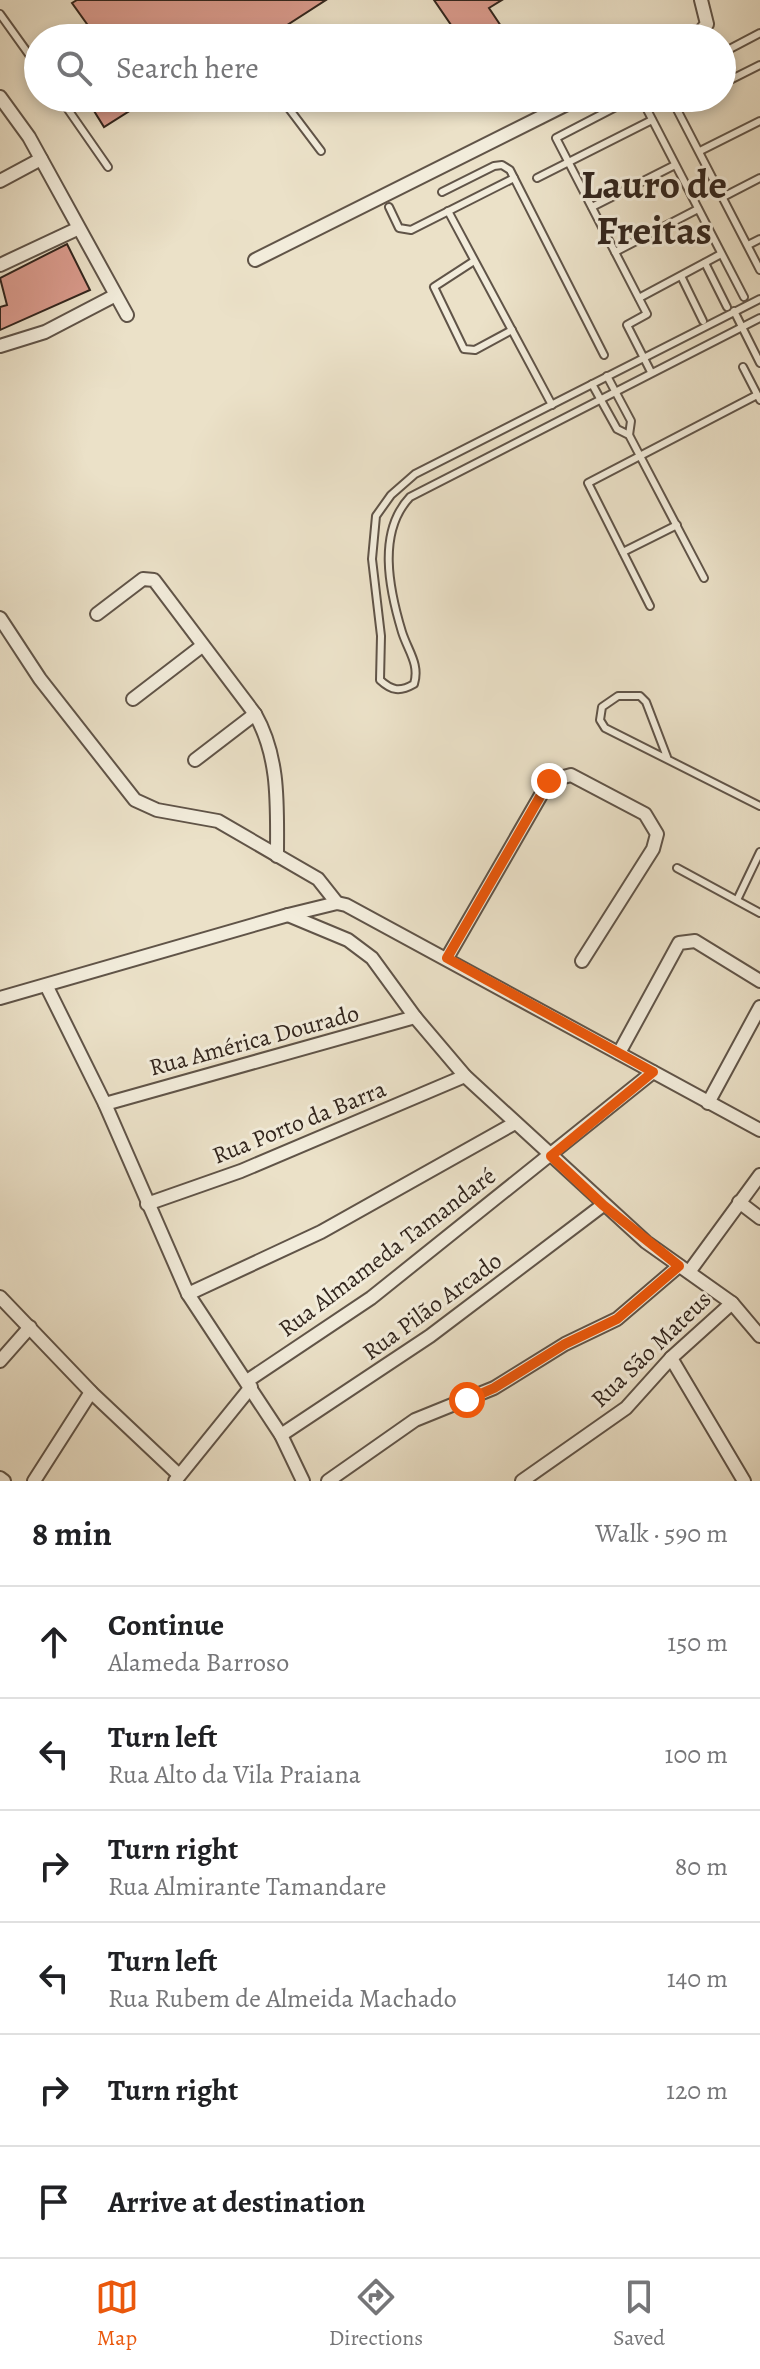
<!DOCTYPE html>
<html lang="en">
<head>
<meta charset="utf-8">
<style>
  :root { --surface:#fff; --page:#f6f6f6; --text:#202124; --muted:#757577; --line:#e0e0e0; --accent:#ea580c }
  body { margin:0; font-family:Alegreya,serif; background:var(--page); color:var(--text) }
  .stop { position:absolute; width:24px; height:24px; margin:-18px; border:6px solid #ea580c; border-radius:50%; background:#fff }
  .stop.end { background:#ea580c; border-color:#fff; box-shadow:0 2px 8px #0008 }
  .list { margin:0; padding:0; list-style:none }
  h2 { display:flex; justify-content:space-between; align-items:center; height:104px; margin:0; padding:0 32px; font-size:34px }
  h2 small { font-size:26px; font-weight:400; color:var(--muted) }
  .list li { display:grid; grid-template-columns:52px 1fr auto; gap:24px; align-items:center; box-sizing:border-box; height:112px; padding:0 32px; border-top:2px solid var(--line) }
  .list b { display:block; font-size:30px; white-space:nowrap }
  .list p { margin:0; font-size:26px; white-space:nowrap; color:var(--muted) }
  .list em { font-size:26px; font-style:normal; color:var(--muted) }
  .icon { flex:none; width:44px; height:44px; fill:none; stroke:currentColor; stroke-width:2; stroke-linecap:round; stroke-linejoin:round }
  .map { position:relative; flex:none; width:760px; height:1481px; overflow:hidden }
  .search { position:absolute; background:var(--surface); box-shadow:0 4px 12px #0003; left:24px; right:24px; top:24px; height:88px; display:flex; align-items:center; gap:20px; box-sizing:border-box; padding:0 28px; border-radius:44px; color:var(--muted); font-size:30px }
  .sheet { height:776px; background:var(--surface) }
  nav { display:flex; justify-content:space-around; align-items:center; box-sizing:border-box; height:112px; border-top:2px solid var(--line); background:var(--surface); font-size:22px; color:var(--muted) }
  nav a { display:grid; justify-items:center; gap:4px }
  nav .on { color:var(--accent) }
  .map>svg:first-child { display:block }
</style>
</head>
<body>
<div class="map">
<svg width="760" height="1481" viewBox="0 0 760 1481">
  <rect width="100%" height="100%" fill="#ebe1c8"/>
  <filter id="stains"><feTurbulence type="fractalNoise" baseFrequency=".0025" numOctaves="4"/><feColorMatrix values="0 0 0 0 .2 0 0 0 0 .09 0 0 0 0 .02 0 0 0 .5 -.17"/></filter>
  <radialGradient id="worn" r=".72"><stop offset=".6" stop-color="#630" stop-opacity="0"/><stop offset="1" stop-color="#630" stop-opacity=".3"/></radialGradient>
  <g fill="#da9b8d" stroke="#32251d" stroke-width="2">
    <polygon points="77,0 326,0 267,38 97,38 72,3"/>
    <polygon points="434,0 502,0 489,8 509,38 460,38"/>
    <polygon points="86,98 150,98 104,127"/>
    <polygon points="67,244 90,290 0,330 0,307 7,305 0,278"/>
  </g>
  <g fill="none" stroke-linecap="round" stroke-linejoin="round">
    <g stroke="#605448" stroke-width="10">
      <g id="service">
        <polyline points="0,14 38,67"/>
        <polyline points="722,53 760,33"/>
        <polyline points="722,84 760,65"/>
        <polyline points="60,98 108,167"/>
        <polyline points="281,98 321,151"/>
        <polyline points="633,98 556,138 647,314 627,325 651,372"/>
        <polyline points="641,98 744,297"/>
        <polyline points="671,98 760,270"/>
        <polyline points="677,108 696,98"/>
        <polyline points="700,151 760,121"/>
        <polyline points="537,178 652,120"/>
        <polyline points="442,192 494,166 502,165 510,170 604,355"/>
        <polyline points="723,197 760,178"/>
        <polyline points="389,207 399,228 411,230 514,178"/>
        <polyline points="592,207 675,165"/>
        <polyline points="448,211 552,405"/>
        <polyline points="748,245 760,239"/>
        <polyline points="615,252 698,209"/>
        <polyline points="474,261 434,287 464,349 475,350 512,330"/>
        <polyline points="705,263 727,307"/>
        <polyline points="681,276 703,321"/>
        <polyline points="639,298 721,254"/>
        <path d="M760,299L415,474L391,495L376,516L372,559L381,636L380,680C392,691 400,692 414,684C420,664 408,651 402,632C389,589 377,532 410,497L760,318"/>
        <polyline points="734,311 760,363"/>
        <polyline points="743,367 760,400"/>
        <polyline points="607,376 631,421 629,435"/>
        <polyline points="592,384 617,429 629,435 704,578"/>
        <polyline points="623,552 677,525"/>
        <polyline points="650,606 588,483 757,395"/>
        <polyline points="667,757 646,702 640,696 618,696 602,707 600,720 605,728 760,806"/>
        <polyline points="677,868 760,913"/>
        <polyline points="737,900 760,852"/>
      </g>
    </g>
    <g stroke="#605448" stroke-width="16">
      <g id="minor">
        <polyline points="695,38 707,24 701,0"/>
        <polyline points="0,97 29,137 127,315"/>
        <polyline points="0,181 41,159"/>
        <polyline points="255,260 579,98"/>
        <polyline points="0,265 77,229"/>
        <polyline points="0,346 45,332 114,296"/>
        <path d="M97,614L143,579L154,580L255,714C280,758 277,806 277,856"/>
        <polyline points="0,618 40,679 135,800 157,810 218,821 318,879 337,903"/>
        <polyline points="133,699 202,646"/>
        <polyline points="195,760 255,714"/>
        <polyline points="288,915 348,940 372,958 415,1017 465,1076 646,1242 732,1303 760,1336"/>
        <polyline points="447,958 549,781 571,775 645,814 657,834 653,849 582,961"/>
        <polyline points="47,987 105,1104 188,1294 281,1435 303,1481"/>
        <polyline points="0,998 288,915 337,903 346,905 760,1130"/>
        <polyline points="619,1053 679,943 695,941 760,981"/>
        <polyline points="708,1103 760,1007"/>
        <polyline points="105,1104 415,1017"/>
        <polyline points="739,1202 760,1218"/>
        <polyline points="147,1204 241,1171 465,1076"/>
        <polyline points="689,1272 760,1175"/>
        <polyline points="188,1294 321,1232 515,1123"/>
        <polyline points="0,1297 91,1392 179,1475"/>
        <polyline points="671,1358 744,1481"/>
        <polyline points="0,1361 30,1327"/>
        <polyline points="247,1381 371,1298 653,1072"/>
        <polyline points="281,1435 430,1336 603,1205"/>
        <polyline points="0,1478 4,1481"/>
        <polyline points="34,1481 91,1392"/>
        <polyline points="175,1481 251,1387"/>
        <polyline points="328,1481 415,1420 494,1388 565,1344 617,1319 679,1266"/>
        <polyline points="522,1481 626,1408 671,1358 732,1303"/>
      </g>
    </g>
    <use href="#service" stroke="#f2ecdb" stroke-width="6"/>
    <use href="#minor" stroke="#f2ecdb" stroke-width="12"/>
  </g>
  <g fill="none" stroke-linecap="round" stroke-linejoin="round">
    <polyline stroke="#ea580c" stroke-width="10" points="467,1400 494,1388 565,1344 617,1319 679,1266 603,1205 551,1156 653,1072 447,958 549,781"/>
  </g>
  <g text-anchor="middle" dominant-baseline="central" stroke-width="6" stroke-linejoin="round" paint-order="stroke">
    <g font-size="24" fill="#32251d" stroke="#f2ecdb">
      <text transform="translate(254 1040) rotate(-15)">Rua América Dourado</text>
      <text transform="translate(299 1122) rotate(-22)">Rua Porto da Barra</text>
      <text transform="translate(387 1252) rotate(-37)">Rua Almameda Tamandaré</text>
      <text transform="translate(432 1306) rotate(-36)">Rua Pilão Arcado</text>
      <text transform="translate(651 1349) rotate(-44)">Rua São Mateus</text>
    </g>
    <g font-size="40" font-weight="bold" fill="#32251d" stroke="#f2ecdb">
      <text x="654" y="184">Lauro de<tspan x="654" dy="46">Freitas</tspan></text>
    </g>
  </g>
  <rect width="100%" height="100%" filter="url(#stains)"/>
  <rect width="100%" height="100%" fill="url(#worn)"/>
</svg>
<div class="stop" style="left:467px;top:1400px"></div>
<div class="stop end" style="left:549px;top:781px"></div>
<div class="search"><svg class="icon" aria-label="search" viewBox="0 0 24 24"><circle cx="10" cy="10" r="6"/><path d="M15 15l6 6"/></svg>Search here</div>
</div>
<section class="sheet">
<h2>8 min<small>Walk · 590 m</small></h2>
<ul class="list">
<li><svg class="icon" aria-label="ahead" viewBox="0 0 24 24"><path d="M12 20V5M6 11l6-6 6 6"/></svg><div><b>Continue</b><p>Alameda Barroso</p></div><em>150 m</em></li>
<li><svg class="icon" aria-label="left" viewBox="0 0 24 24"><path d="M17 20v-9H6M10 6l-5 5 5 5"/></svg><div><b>Turn left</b><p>Rua Alto da Vila Praiana</p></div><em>100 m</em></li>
<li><svg class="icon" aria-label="right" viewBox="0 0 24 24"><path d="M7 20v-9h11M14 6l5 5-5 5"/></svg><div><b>Turn right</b><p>Rua Almirante Tamandare</p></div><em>80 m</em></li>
<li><svg class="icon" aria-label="left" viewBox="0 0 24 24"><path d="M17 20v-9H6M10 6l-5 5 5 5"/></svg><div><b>Turn left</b><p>Rua Rubem de Almeida Machado</p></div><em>140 m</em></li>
<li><svg class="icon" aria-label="right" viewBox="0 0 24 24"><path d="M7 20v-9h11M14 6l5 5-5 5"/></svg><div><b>Turn right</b></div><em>120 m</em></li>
<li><svg class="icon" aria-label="arrive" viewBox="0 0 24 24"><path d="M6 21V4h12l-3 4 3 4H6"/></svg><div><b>Arrive at destination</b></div></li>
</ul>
</section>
<nav>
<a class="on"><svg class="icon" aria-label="map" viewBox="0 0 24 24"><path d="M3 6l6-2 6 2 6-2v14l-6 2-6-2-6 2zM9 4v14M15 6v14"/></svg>Map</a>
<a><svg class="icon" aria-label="directions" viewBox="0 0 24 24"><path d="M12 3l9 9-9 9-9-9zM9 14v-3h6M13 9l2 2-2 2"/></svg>Directions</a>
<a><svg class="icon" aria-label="saved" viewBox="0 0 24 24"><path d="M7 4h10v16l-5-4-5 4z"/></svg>Saved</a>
</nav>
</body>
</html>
